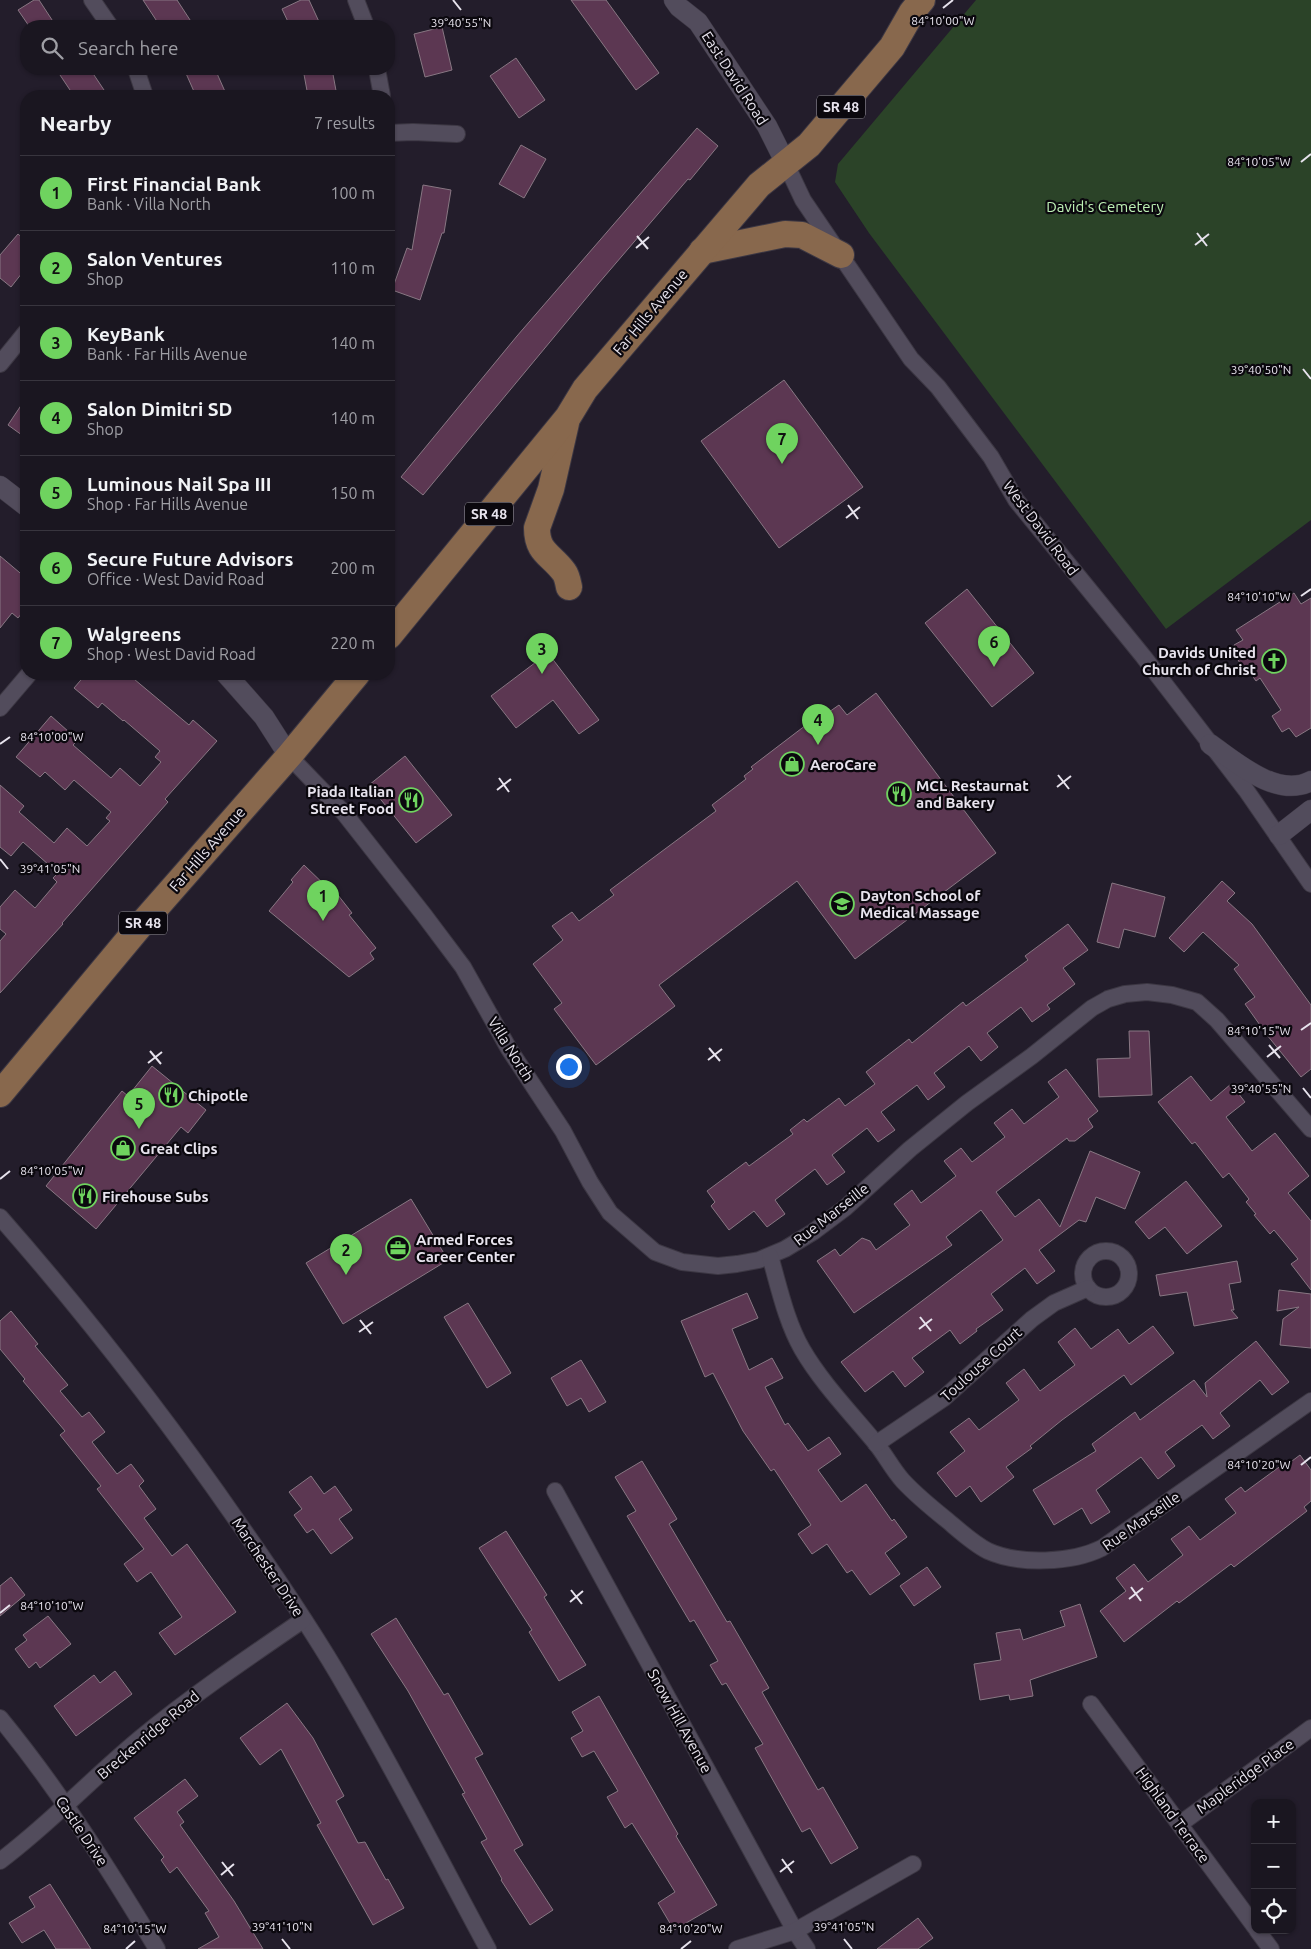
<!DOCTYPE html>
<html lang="en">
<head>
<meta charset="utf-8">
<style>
  :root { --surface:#1a1620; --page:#231f29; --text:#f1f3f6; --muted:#9f9fa5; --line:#38353e; --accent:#6fd35f }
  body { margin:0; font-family:Ubuntu,sans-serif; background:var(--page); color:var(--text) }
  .controls { position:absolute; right:15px; bottom:15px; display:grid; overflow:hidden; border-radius:10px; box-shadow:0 1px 4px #0004 }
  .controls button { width:45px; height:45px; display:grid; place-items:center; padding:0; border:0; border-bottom:1px solid var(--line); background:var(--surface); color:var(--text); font:25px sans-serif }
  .you { position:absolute; left:568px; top:1066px; width:18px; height:18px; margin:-12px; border:4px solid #fff; border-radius:50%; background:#1a73e8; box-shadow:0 0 0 8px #1a73e833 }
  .badge { display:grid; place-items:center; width:32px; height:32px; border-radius:50%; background:var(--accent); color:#111; font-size:16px; font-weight:700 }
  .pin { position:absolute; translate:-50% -41px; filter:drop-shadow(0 1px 2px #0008) }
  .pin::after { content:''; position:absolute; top:26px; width:18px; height:15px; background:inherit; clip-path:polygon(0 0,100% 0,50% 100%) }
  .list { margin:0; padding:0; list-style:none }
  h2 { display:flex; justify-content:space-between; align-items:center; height:65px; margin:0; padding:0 20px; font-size:21px }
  h2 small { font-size:16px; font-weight:400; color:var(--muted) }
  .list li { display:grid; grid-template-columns:32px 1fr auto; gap:15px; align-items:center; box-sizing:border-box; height:75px; padding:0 20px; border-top:1px solid var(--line) }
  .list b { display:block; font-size:19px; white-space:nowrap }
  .list p { margin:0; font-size:16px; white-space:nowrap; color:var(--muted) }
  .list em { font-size:16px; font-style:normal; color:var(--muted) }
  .icon { flex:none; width:28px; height:28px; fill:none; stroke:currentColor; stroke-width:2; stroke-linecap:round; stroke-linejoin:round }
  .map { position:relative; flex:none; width:1311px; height:1949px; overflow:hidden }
  .search { position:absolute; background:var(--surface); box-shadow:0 1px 4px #0004; left:20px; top:20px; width:375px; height:55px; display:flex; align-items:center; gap:12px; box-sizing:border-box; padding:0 18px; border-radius:20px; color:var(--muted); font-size:19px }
  .panel { position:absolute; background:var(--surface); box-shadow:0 1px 4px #0004; left:20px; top:90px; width:375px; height:590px; border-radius:20px }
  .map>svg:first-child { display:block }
</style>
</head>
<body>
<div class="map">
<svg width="1311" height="1949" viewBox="0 0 1311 1949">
  <rect width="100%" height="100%" fill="#231d2b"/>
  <polygon fill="#2b4328" points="976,0 1311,0 1311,520 1166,629 869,233 835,182 838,164"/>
  <g fill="#5c3752" stroke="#887783">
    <polygon points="34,0 39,0 56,26 29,26 18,10"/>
    <polygon points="143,0 177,0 194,26 160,26"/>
    <polygon points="301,0 309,0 321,26 290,26 282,9"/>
    <polygon points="571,0 606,0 659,73 636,90"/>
    <polygon points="442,27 452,70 425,77 414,34"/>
    <polygon points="516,58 545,100 519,118 490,76"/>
    <polygon points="56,69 90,69 108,96 74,96"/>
    <polygon points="184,69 215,69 227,96 196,96"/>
    <polygon points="303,69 332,69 337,96 308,96"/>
    <polygon points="697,128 718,146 690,180 688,179 598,284 423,495 401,477 517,336"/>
    <polygon points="521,145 546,159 524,198 499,184"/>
    <polygon points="423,185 451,190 444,233 442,233 420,300 392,290 407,248 412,250"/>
    <polygon points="18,234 26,241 26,268 11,287 0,278 0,255"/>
    <polygon points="784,380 863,487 779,548 701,441"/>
    <polygon points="26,398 26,438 8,425"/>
    <polygon points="0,556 26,578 26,608 18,618 12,613 0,628"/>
    <polygon points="967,589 1034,673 992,707 925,623"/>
    <polygon points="1294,593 1301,604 1311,598 1311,728 1296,737 1289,728 1282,732 1272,716 1281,710 1260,678 1256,681 1249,671 1246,673 1235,655 1238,653 1234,645 1243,640 1236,630"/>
    <polygon points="548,653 599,720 579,734 553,700 516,728 491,696"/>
    <polygon points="86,674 128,674 189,725 193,720 217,741 165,799 168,802 62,923 63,924 0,993 0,941 6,934 0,929 0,907 15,890 35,908 57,882 53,878 58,873 23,842 11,856 0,847 0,785 24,806 19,812 54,843 67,828 87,846 110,821 106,818 111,812 74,780 65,790 45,772 40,777 16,757 51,716 78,740 73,745 111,778 120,768 140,786 161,762 155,757 160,751 124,720 123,721 102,703 98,708 74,688"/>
    <polygon points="876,693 996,853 855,959 797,881 659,985 675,1006 596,1065 554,1009 562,1003 533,964 563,940 552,926 572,912 579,921 614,895 610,890 716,811 712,805 746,779 744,776 753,769 751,767 827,709 829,712 839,705 847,715"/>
    <polygon points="405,756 452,815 416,843 369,785"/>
    <polygon points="304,865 332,892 334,890 352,913 349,915 376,948 370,953 374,959 349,977 269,911 293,882 291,880"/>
    <polygon points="1222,881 1235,893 1227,901 1252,924 1311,1005 1311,1069 1301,1077 1267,1035 1245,1004 1255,997 1234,969 1239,965 1203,932 1184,952 1169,938"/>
    <polygon points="1112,883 1165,897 1155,937 1124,929 1119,948 1097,942"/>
    <polygon points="1068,924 1088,950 1063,968 1075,984 1047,1005 1050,1009 1032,1022 1021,1007 987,1033 998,1047 981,1061 969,1046 934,1073 945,1087 928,1100 917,1085 881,1112 895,1130 878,1142 867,1128 832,1155 845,1172 827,1185 815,1169 775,1200 785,1214 767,1227 754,1211 729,1230 711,1206 715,1202 707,1191 746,1162 749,1166 793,1134 790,1130 804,1119 807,1122 839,1098 845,1106 875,1084 866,1072 909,1039 912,1043 963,1002 966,1006 1028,960 1025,956"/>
    <polygon points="1129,1031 1149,1031 1152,1095 1099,1097 1097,1059 1130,1058"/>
    <polygon points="152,1066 206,1110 188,1133 181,1127 96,1229 46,1186 122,1091 128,1096"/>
    <polygon points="1066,1069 1098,1111 1088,1119 1093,1127 1075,1141 1069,1141 1067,1138 996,1192 1015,1217 1039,1199 1060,1227 1090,1151 1140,1172 1125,1209 1096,1197 1086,1222 1079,1220 1039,1250 1055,1271 1037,1284 1025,1268 991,1294 1003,1310 976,1329 977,1331 960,1344 950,1330 912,1358 924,1372 905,1387 893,1371 865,1392 841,1362 1003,1240 981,1210 946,1237 952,1245 854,1313 817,1261 835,1249 840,1256 862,1238 870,1241 876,1250 910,1225 894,1204 912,1190 921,1203 956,1176 944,1161 961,1148 972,1162 1005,1137 994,1123 1012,1109 1024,1124 1059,1097 1048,1082"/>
    <polygon points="1191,1076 1211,1101 1231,1084 1245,1102 1226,1117 1252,1151 1275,1133 1309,1176 1288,1193 1311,1221 1311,1290 1291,1264 1298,1259 1274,1230 1270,1234 1254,1215 1256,1214 1246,1202 1249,1199 1229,1173 1223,1178 1195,1142 1192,1144 1158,1102"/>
    <polygon points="1186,1181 1222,1226 1187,1254 1165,1227 1149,1239 1135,1222"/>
    <polygon points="411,1199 448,1260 343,1324 306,1263"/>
    <polygon points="1237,1261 1241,1282 1229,1284 1234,1310 1231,1310 1238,1318 1194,1326 1187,1292 1160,1296 1156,1275"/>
    <polygon points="1279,1290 1311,1294 1311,1348 1280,1345 1283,1319 1299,1307 1277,1311"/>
    <polygon points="747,1293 758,1318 732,1329 749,1370 772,1358 783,1378 765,1387 785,1425 788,1423 808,1451 829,1437 841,1454 818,1470 841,1502 866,1484 892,1521 894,1519 907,1537 885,1553 900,1574 870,1595 852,1570 847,1573 827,1544 812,1554 798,1534 811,1525 774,1469 771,1471 743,1431 713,1373 705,1377 681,1321"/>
    <polygon points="468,1303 511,1373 487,1388 444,1317"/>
    <polygon points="11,1311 38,1344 35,1346 68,1385 60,1391 82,1417 89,1412 105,1432 92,1442 117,1474 131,1464 144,1481 139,1486 156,1509 144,1518 172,1556 187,1544 236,1612 175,1655 159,1633 182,1617 151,1572 137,1582 124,1564 144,1549 97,1489 101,1486 60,1435 65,1431 23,1381 25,1379 0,1349 0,1321"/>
    <polygon points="1153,1326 1174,1353 1131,1385 1124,1375 1062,1420 1030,1446 1032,1448 1006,1467 1014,1477 981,1502 970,1486 956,1497 937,1473 965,1451 950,1432 969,1418 979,1430 1019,1400 1006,1383 1024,1369 1040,1391 1075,1365 1058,1342 1075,1328 1091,1349 1118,1329 1129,1344"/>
    <polygon points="1256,1341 1289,1382 1272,1395 1260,1380 1220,1413 1230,1426 1213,1439 1202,1425 1165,1452 1175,1466 1158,1479 1141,1457 1096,1490 1110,1512 1091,1524 1082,1508 1054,1525 1033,1490 1096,1451 1092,1444 1135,1412 1140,1420 1194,1380 1207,1397 1205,1383"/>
    <polygon points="581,1360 606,1402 589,1412 581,1398 567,1406 551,1378"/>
    <polygon points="1300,1455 1311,1470 1311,1501 1304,1507 1307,1511 1234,1567 1231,1564 1179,1603 1177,1601 1124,1642 1100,1611 1126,1591 1116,1578 1134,1564 1148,1582 1183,1555 1171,1539 1189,1526 1200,1540 1236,1513 1225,1499 1241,1487 1245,1492 1286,1462 1288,1464"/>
    <polygon points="642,1461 677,1519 669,1524 727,1622 730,1621 769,1688 762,1692 818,1790 823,1787 858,1848 831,1864 810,1828 802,1832 755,1748 763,1744 726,1683 722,1685 710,1665 718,1661 694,1620 690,1622 627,1516 636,1511 615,1477"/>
    <polygon points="311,1476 324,1494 335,1486 352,1510 339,1519 353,1538 331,1554 313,1529 307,1533 294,1515 302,1509 289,1492"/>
    <polygon points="506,1531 547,1595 544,1597 586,1665 559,1681 529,1632 532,1630 479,1548"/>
    <polygon points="927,1567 941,1587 914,1606 900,1586"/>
    <polygon points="11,1577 25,1595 0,1616 0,1586"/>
    <polygon points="1080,1604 1097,1657 1030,1680 1033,1696 1010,1700 1009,1695 980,1700 974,1664 1001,1660 996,1633 1020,1629 1023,1640 1065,1626 1060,1611"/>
    <polygon points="48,1616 71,1644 40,1668 36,1662 29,1668 15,1649 27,1640 23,1635"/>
    <polygon points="396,1618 444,1695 448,1693 483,1754 475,1758 523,1845 514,1850 553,1910 530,1925 501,1880 502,1879 481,1842 487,1839 462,1794 465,1793 408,1691 371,1634"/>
    <polygon points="115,1671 132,1694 76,1736 54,1706 94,1675 100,1683"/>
    <polygon points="599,1696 678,1834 676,1836 717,1905 674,1930 658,1903 675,1892 632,1823 625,1828 607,1797 618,1791 594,1751 582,1757 571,1738 583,1731 572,1712"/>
    <polygon points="287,1703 313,1738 344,1796 336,1801 358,1843 365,1842 386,1880 388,1879 404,1908 373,1925 317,1825 321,1823 281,1749 260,1765 240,1738"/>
    <polygon points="185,1779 198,1796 177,1812 184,1822 180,1825 234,1901 263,1949 198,1949 219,1937 205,1913 209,1911 177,1867 170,1873 161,1860 164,1857 134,1818"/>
    <polygon points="50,1884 91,1949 56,1949 44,1930 22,1943 9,1923 35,1907 29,1897"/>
    <polygon points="918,1918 933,1938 918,1949 877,1949"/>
  </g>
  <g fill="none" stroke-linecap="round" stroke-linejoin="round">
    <g stroke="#3c3743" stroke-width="18">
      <g id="minor">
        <polyline points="92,0 110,26"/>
        <polyline points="356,0 366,26"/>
        <polyline points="136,69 145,96"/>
        <polyline points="377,69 382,96"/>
        <polyline points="389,133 413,132 457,134"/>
        <polyline points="786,164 803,200 911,359 938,387 991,457 1016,500 1143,656 1246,790 1311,884"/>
        <polyline points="0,364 26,332"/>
        <polyline points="0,708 29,674"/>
        <polyline points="289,756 344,813 424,915 463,967 509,1049 563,1131 590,1182 610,1213 655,1252 682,1262 718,1266 737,1264 759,1260 785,1249 813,1232 845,1208 910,1149 967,1103 1032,1056 1092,1008 1108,999 1125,994 1147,992 1172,995 1197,1002 1217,1020 1311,1129"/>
        <path d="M0,1217C86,1315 166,1418 240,1525C277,1578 314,1632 346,1688C396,1773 441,1862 488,1949"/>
        <circle cx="1106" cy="1274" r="23"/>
        <path d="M770,1256C779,1287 786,1321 802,1349C821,1382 850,1412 874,1441C885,1454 892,1469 903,1481C917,1496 933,1509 948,1521C961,1532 974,1544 988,1551C1019,1565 1072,1563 1102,1548L1311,1401"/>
        <polyline points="876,1444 944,1398 1032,1319 1054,1303 1088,1288"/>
        <polyline points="555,1491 795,1931 807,1949"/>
        <polyline points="1091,1704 1255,1927"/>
        <path d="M0,1718C59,1790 109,1869 157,1949"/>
        <polyline points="1180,1824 1311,1728"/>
        <path d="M0,1861C51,1823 94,1776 143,1736C194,1694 249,1657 303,1620"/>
        <polyline points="1257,1930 1271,1949"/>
        <polyline points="737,1949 795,1931 913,1864"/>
      </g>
    </g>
    <g stroke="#3c3743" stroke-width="21">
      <g id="tertiary">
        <polyline points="674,0 679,7 698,22 767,126 786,164"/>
        <polyline points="0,486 26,506"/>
        <polyline points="226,674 264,717 289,756"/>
        <path d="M1210,744C1236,762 1277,799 1311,781"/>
        <polyline points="1279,835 1311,810"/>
      </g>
    </g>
    <g stroke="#3c3743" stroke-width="28">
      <g id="primary">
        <polyline points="702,251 785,234 802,235 841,255"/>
        <path d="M566,423L551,489L537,528C537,553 551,554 564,572C567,576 568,582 569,587"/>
        <polyline points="389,636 568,417 585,389 759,185 809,145 892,47 912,12 922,0"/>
        <polyline points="0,1094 139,927 289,756 357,674"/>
      </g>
    </g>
    <use href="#minor" stroke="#524c5c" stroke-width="16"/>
    <use href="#tertiary" stroke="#524c5c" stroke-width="20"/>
    <use href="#primary" stroke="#88684d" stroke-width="26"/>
  </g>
  <path fill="none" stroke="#e7e3ed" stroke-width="2" d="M453,0L461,10M943,8L953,0M1301,162L1311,154M1197,233L1207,246M637,236L648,249M1195,245L1209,234M636,248L649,237M1303,369L1311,379M848,505L858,519M846,518L860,507M1301,596L1311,589M0,744L10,737M1058,775L1069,789M499,778L509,792M1057,787L1071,776M497,790L511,779M0,859L8,869M1301,1030L1311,1023M1269,1045L1280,1058M709,1048L720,1061M150,1051L161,1064M1267,1057L1281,1046M708,1060L722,1049M148,1063L162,1052M1303,1088L1311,1098M0,1179L10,1171M920,1317L931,1331M360,1320L371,1334M919,1329L932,1319M359,1332L373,1322M1301,1465L1311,1457M1131,1587L1141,1601M571,1590L582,1604M1129,1599L1143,1588M570,1602L583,1591M0,1613L10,1605M782,1859L792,1873M222,1862L233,1876M780,1872L794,1861M221,1875L234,1864M282,1939L290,1949M844,1939L852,1949M126,1949L135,1941M681,1949L691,1941"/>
  <defs>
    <g id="church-ring" transform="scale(1.25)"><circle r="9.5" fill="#0b080e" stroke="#6fd35f" stroke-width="1.5"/><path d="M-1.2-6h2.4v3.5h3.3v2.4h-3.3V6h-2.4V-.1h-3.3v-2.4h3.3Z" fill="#6fd35f"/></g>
    <g id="shop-ring" transform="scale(1.25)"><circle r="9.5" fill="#0b080e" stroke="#6fd35f" stroke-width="1.5"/><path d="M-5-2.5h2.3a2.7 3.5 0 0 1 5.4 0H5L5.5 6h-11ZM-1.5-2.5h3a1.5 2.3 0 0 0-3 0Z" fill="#6fd35f"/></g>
    <g id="restaurant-ring" transform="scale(1.25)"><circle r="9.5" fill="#0b080e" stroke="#6fd35f" stroke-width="1.5"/><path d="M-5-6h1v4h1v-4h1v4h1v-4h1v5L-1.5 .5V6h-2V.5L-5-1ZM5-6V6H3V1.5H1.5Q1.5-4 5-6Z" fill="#6fd35f"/></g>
    <g id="school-ring" transform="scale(1.25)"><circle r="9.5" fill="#0b080e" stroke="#6fd35f" stroke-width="1.5"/><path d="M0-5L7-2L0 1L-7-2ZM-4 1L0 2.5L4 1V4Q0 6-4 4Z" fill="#6fd35f"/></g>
    <g id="office-ring" transform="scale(1.25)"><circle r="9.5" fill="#0b080e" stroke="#6fd35f" stroke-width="1.5"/><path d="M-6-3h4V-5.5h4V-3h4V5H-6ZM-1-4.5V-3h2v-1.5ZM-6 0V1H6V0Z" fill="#6fd35f"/></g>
  </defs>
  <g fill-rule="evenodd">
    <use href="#church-ring" x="1274" y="661"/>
    <use href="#shop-ring" x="792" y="764"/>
    <use href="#restaurant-ring" x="899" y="794"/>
    <use href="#restaurant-ring" x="411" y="800"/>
    <use href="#school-ring" x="842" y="904"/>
    <use href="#restaurant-ring" x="171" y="1095"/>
    <use href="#shop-ring" x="123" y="1148"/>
    <use href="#restaurant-ring" x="85" y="1196"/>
    <use href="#office-ring" x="398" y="1248"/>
  </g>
  <g text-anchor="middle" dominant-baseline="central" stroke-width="4.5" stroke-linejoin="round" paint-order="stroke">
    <g fill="#0b080e" stroke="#a5a1aa" stroke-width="1">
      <rect x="817" y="95.5" width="48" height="23" rx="4"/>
      <rect x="465" y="502.5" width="48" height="23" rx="4"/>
      <rect x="119" y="911.5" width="48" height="23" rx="4"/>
    </g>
    <g font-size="14" font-weight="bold" fill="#e7e3ed">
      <text x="841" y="107">SR 48</text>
      <text x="489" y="514">SR 48</text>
      <text x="143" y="923">SR 48</text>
    </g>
    <g font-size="15" fill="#e7e3ed" stroke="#0b080e">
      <text transform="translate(735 78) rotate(57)">East David Road</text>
      <text transform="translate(650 312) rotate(-50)">Far Hills Avenue</text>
      <text transform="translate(1041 528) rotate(53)">West David Road</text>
      <text transform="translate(207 849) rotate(-49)">Far Hills Avenue</text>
      <text transform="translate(511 1049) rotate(58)">Villa North</text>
      <text transform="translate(831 1214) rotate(-38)">Rue Marseille</text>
      <text transform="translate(981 1364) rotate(-42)">Toulouse Court</text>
      <text transform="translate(1141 1521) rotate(-35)">Rue Marseille</text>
      <text transform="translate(268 1567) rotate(56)">Marchester Drive</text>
      <text transform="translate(680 1721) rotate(61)">Snow Hill Avenue</text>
      <text transform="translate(148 1735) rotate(-40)">Breckenridge Road</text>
      <text transform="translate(1245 1776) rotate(-36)">Mapleridge Place</text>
      <text transform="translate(1173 1815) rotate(54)">Highland Terrace</text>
      <text transform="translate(82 1831) rotate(56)">Castle Drive</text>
    </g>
    <g font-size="15" fill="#bef1b5" stroke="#0b080e">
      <text x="1105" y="206">David's Cemetery</text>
    </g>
    <g font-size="15" font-weight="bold" fill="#e7e3ed" stroke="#0b080e" text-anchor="start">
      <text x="1256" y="652" text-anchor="end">Davids United<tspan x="1256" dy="17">Church of Christ</tspan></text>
      <text x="810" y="764">AeroCare</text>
      <text x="916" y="785">MCL Restaurnat<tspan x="916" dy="17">and Bakery</tspan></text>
      <text x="394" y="791" text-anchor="end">Piada Italian<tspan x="394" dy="17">Street Food</tspan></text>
      <text x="860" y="895">Dayton School of<tspan x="860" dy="17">Medical Massage</tspan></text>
      <text x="188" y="1095">Chipotle</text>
      <text x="140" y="1148">Great Clips</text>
      <text x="102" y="1196">Firehouse Subs</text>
      <text x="416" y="1239">Armed Forces<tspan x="416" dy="17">Career Center</tspan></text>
    </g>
  </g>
  <g font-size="12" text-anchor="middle" fill="#e7e3ed" stroke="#0b080e" stroke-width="4.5" stroke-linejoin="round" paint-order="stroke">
    <text x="943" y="25">84°10'00"W</text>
    <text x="461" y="27">39°40'55"N</text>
    <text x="1259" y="166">84°10'05"W</text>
    <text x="1261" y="374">39°40'50"N</text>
    <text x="1259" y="601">84°10'10"W</text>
    <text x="52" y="741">84°10'00"W</text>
    <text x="50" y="873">39°41'05"N</text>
    <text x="1259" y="1035">84°10'15"W</text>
    <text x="1261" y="1093">39°40'55"N</text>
    <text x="52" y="1175">84°10'05"W</text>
    <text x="1259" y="1469">84°10'20"W</text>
    <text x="52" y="1610">84°10'10"W</text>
    <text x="282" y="1931">39°41'10"N</text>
    <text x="844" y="1931">39°41'05"N</text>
    <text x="135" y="1933">84°10'15"W</text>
    <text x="691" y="1933">84°10'20"W</text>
  </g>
</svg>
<div class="controls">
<button>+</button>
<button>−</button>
<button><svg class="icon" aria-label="locate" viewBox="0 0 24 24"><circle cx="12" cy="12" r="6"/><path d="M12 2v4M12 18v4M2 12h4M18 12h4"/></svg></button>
</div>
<div class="you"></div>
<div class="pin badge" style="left:323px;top:921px">1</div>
<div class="pin badge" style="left:346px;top:1275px">2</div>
<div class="pin badge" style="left:542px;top:674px">3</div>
<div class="pin badge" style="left:818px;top:745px">4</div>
<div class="pin badge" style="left:139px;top:1129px">5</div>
<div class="pin badge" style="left:994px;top:667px">6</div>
<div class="pin badge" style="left:782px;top:464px">7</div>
<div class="search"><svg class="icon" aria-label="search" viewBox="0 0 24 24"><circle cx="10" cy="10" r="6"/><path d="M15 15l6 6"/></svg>Search here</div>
<section class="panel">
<h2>Nearby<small>7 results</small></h2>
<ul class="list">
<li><span class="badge">1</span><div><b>First Financial Bank</b><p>Bank · Villa North</p></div><em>100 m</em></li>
<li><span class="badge">2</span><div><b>Salon Ventures</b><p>Shop</p></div><em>110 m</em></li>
<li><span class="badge">3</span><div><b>KeyBank</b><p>Bank · Far Hills Avenue</p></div><em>140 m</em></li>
<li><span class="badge">4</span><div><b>Salon Dimitri SD</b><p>Shop</p></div><em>140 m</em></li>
<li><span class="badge">5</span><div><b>Luminous Nail Spa III</b><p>Shop · Far Hills Avenue</p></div><em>150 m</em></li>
<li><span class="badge">6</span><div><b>Secure Future Advisors</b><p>Office · West David Road</p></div><em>200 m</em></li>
<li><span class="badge">7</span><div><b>Walgreens</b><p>Shop · West David Road</p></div><em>220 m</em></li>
</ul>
</section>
</div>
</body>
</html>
